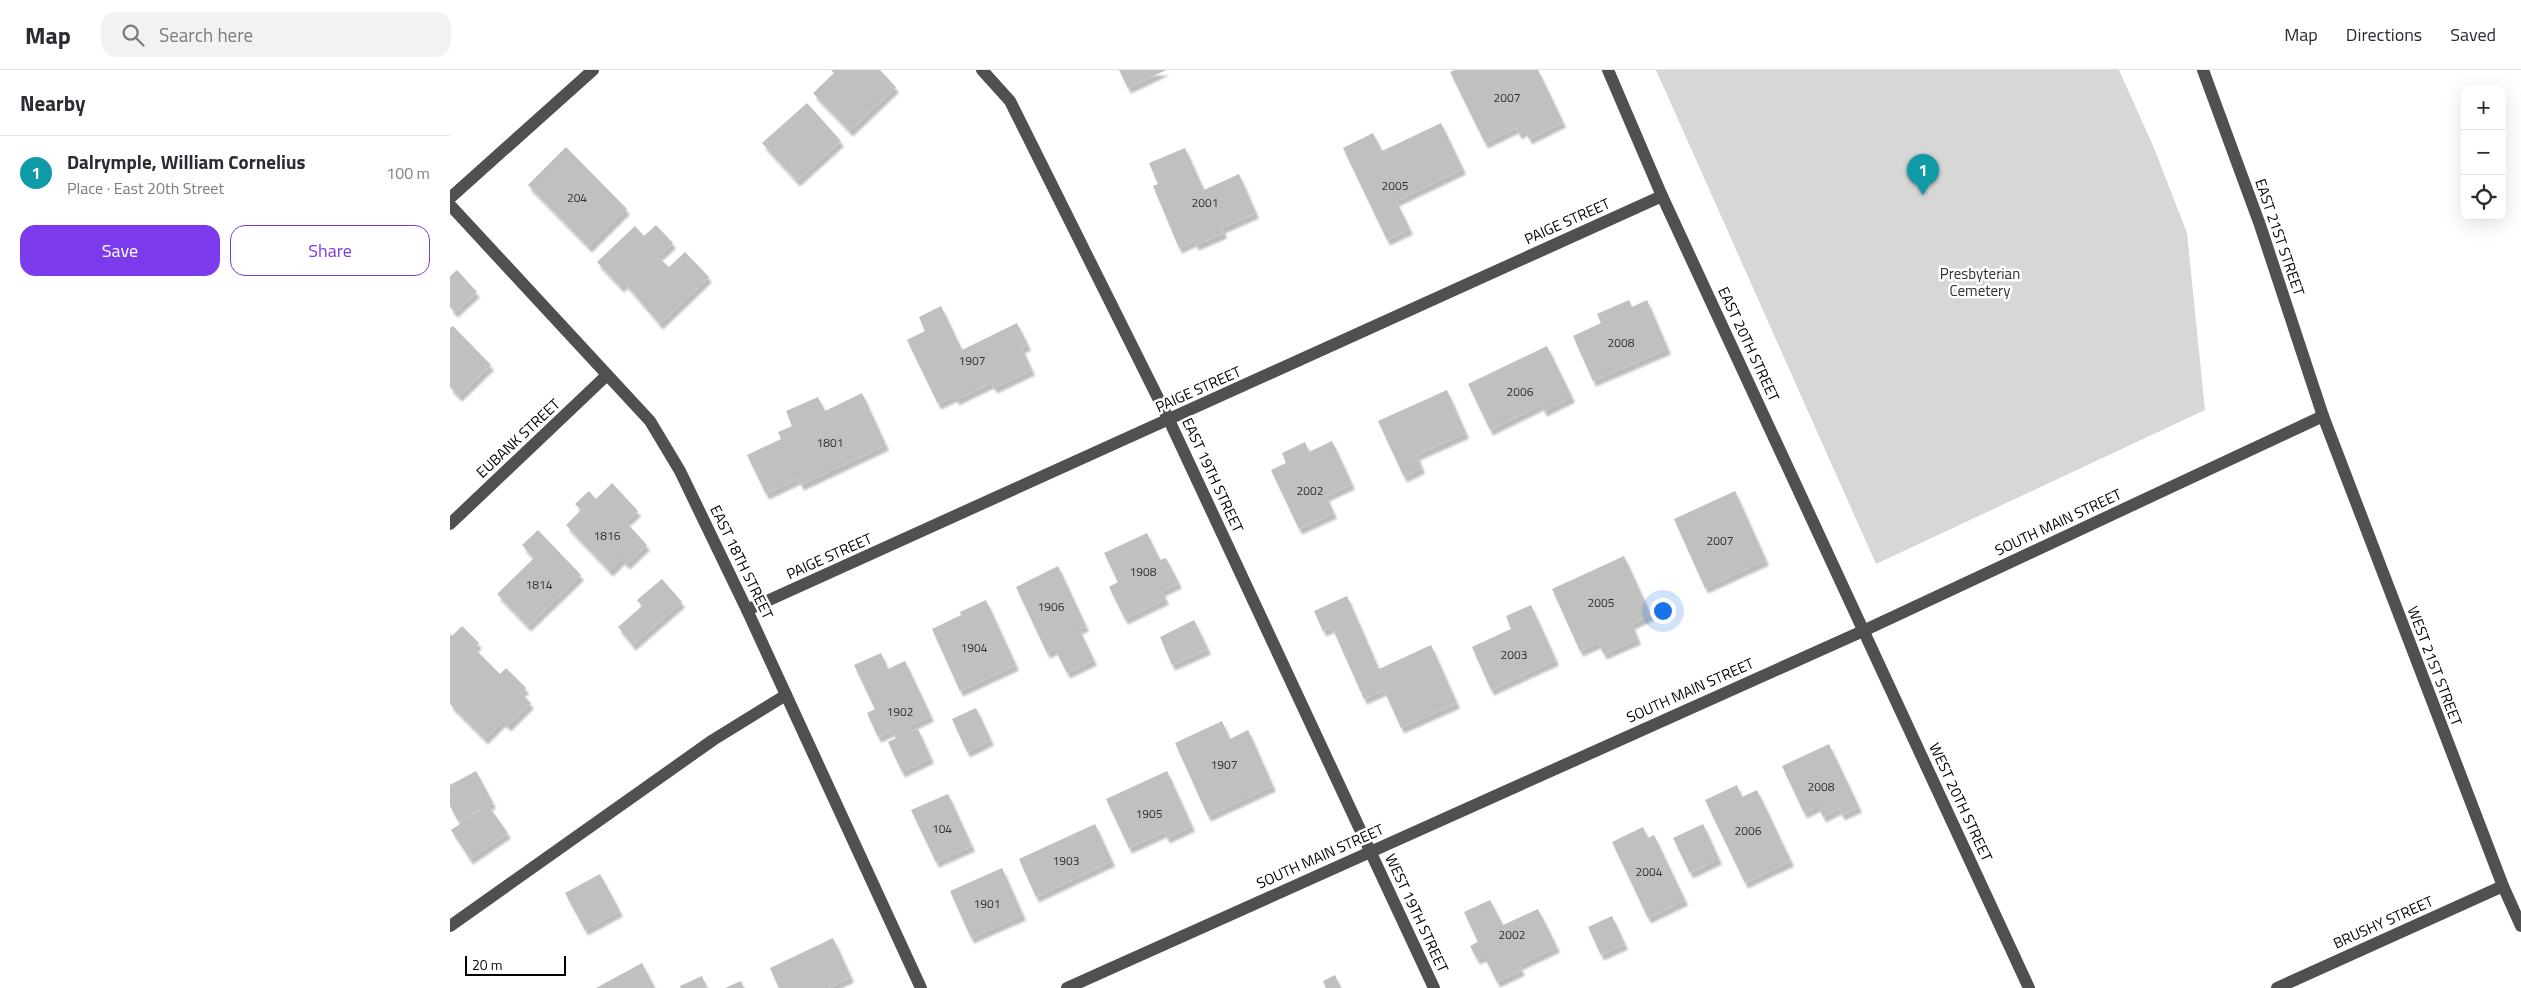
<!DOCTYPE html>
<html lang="en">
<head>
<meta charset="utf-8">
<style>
  :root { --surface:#fff; --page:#f2f2f3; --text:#2b2b33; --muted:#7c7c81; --line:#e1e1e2; --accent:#7c3aed }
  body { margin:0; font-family:"Titillium Web",sans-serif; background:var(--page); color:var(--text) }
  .controls { position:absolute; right:15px; top:15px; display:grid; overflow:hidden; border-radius:10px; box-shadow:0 5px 20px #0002 }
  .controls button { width:45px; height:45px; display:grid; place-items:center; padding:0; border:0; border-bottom:1px solid var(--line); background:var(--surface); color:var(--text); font:25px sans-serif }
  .scale { position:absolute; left:15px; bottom:12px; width:101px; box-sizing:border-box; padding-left:5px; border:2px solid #000; border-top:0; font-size:14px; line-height:18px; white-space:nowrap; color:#000; -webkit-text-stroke:4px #fff; paint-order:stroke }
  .you { position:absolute; left:1212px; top:540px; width:18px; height:18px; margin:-12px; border:4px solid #fff; border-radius:50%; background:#1a73e8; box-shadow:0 0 0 8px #1a73e833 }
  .badge { display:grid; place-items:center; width:32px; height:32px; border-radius:50%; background:var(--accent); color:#fff; font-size:16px; font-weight:700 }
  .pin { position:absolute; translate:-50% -41px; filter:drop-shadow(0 1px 2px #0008) }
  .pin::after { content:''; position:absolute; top:26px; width:18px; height:15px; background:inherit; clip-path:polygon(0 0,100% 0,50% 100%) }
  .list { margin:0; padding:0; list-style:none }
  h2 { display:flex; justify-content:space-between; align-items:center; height:65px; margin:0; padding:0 20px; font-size:21px }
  h2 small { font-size:16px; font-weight:400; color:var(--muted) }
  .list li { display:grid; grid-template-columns:32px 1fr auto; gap:15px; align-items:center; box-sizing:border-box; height:75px; padding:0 20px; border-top:1px solid var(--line) }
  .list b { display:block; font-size:19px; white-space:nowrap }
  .list p { margin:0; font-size:16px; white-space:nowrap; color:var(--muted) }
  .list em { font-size:16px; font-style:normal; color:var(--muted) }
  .actions { display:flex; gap:10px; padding:15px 20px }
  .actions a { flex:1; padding:11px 0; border:1px solid var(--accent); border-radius:15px; text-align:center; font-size:18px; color:var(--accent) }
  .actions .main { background:var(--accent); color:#fff }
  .icon { flex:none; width:28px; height:28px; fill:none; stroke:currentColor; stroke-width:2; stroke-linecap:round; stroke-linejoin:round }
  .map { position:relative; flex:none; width:2071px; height:918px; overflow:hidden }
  header { display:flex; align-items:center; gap:30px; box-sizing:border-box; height:70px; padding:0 25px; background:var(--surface); border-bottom:1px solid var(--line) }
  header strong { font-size:24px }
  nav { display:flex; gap:28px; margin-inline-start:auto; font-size:18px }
  .search { width:350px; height:45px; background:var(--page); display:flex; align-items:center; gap:12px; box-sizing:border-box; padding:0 18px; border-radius:15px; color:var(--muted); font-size:19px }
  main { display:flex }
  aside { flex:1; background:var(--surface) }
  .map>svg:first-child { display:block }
</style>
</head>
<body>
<header>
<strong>Map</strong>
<div class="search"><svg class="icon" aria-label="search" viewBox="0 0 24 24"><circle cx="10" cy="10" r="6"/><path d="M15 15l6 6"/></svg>Search here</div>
<nav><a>Map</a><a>Directions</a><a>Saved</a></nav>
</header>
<main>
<aside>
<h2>Nearby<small></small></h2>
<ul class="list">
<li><span class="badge" style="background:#0f9aa8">1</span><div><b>Dalrymple, William Cornelius</b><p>Place · East 20th Street</p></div><em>100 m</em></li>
</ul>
<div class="actions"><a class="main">Save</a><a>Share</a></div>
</aside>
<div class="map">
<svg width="2071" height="918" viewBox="0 0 2071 918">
  <defs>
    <filter id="shadow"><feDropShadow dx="3" dy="5.5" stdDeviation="1" flood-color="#0004"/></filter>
  </defs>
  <rect width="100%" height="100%" fill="#fff"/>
  <polygon fill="#d7d7d7" points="1206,0 1669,0 1704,78 1737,163 1755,340 1426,494"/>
  <g fill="#c0c0c0" filter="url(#shadow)">
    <polygon points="381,0 430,0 446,17 400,61 363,23 384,3"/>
    <polygon points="669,0 716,0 678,18"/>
    <polygon points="1005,0 1088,0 1113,52 1079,69 1075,60 1069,64 1066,58 1035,73 1000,2"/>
    <polygon points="357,33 391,71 347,111 312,73"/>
    <polygon points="991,53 1013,99 946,131 960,159 937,170 893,78 923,63 932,81"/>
    <polygon points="116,77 177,139 139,177 78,115"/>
    <polygon points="735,78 754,120 789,104 806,143 772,158 774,163 746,175 744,171 729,178 703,116 708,114 699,93"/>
    <polygon points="206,155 223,173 208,187 219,197 235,182 259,207 210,254 175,213 171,217 147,192 185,156 194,166"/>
    <polygon points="7,200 27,222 5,242 0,237 0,206"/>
    <polygon points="1179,230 1182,237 1197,230 1218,279 1143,311 1123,266 1151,253 1147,244"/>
    <polygon points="491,236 512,280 567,253 578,275 572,278 582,300 544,318 541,313 506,330 505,326 488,334 457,270 475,261 469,247"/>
    <polygon points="3,256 41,295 9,326 0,317 0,258"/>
    <polygon points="1097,276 1122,327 1094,341 1091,335 1040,360 1018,314"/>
    <polygon points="997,320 1016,363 967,385 972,398 954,407 928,351"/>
    <polygon points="412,323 436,375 351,415 348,409 316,424 297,385 331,369 328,362 342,356 336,341 368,327 375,341"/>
    <polygon points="882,371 902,414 876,426 884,443 849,459 821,400 836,393 832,383 855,372 859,382"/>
    <polygon points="162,413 188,441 176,452 197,475 177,494 172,489 160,501 116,455 131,440 125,434 139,421 146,429"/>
    <polygon points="1285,421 1316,490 1255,518 1224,449"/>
    <polygon points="88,460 131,505 78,556 47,524 84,488 72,475"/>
    <polygon points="697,463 710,490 716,488 729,513 712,521 716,529 675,549 659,517 668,512 654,483"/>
    <polygon points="1174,486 1201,545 1182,554 1188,569 1154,584 1148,573 1130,581 1102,519"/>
    <polygon points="608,496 636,556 629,559 644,590 617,603 605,579 597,583 566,517"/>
    <polygon points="212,509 232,532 183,575 168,557 192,536 187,530"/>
    <polygon points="897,526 929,599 981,575 1007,633 951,658 934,620 914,629 882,557 873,561 864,541"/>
    <polygon points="536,530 566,595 510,621 482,559 511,545 510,542"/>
    <polygon points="1081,535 1106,590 1041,620 1022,577 1061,559 1056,546"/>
    <polygon points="744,550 758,579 722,595 710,567"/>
    <polygon points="12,556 29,573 24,578 50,604 56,598 76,618 71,623 81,633 58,656 53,651 35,669 0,634 0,564 2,566"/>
    <polygon points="431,583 438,599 455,591 481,646 460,656 462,661 468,659 481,688 452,702 438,672 446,668 442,661 428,667 417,643 425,639 404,595"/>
    <polygon points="526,638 541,670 517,682 502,649"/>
    <polygon points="772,651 780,669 798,660 823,716 758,746 725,673"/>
    <polygon points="1379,674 1409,737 1392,745 1389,739 1373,747 1368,736 1354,743 1332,696"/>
    <polygon points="26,701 43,733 8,751 0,736 0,715"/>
    <polygon points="717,701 742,756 717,768 714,762 679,778 656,729"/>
    <polygon points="1287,715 1292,727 1307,720 1341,791 1295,813 1255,730"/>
    <polygon points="498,724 522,776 486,792 461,740"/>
    <polygon points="38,735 58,763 20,789 1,760"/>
    <polygon points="645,754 662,791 586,827 569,789"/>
    <polygon points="1253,754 1269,789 1240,803 1223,768"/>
    <polygon points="1193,757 1198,768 1204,765 1235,830 1198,848 1162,772"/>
    <polygon points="552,798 573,845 521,868 500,821"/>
    <polygon points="150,804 170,841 135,860 115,823"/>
    <polygon points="1040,830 1053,855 1088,839 1107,877 1069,895 1072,900 1047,912 1034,886 1027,889 1020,876 1028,872 1014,842"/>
    <polygon points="1162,846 1175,874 1151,885 1138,857"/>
    <polygon points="383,868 401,907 378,918 329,918 320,898"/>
    <polygon points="192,893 205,918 146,918"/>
    <polygon points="885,905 891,918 876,918 873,911"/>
    <polygon points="252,906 257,918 231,918 230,916"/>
    <polygon points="291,911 294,918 275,918"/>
  </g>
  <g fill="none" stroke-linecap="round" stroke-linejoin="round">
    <g stroke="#505050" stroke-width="12">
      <polyline points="532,0 560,31 719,350 984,918"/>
      <polyline points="1158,0 1212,126 1579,918"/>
      <polyline points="1753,0 1810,155 1873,346 2053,816 2071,856"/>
      <polyline points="0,128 143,0"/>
      <polyline points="0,135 200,351 230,401 297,540 471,918"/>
      <polyline points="0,454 157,305"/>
      <polyline points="297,540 1212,126"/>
      <polyline points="0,856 263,670 336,625"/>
      <polyline points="617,918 1413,561 1873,346"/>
      <polyline points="1827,918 2053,816"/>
    </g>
  </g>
  <g text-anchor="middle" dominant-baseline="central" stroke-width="5" stroke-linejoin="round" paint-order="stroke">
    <g font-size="12" fill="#303030">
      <text x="1057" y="27">2007</text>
      <text x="945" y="115">2005</text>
      <text x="127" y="127">204</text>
      <text x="755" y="132">2001</text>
      <text x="1171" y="272">2008</text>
      <text x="522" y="290">1907</text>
      <text x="1070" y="321">2006</text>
      <text x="380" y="372">1801</text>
      <text x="860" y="420">2002</text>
      <text x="157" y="465">1816</text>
      <text x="1270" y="470">2007</text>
      <text x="693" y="501">1908</text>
      <text x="89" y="514">1814</text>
      <text x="1151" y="532">2005</text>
      <text x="601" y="536">1906</text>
      <text x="524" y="577">1904</text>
      <text x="1064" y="584">2003</text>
      <text x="450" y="641">1902</text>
      <text x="774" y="694">1907</text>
      <text x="1371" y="716">2008</text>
      <text x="699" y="743">1905</text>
      <text x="492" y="758">104</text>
      <text x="1298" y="760">2006</text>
      <text x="616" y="790">1903</text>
      <text x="1199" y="801">2004</text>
      <text x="537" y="833">1901</text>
      <text x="1062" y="864">2002</text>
    </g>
    <g font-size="15" fill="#000" stroke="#fff">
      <text transform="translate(1117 151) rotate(-24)">PAIGE STREET</text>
      <text transform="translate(1830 167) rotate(71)">EAST 21ST STREET</text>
      <text transform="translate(1299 274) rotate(65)">EAST 20TH STREET</text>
      <text transform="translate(748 319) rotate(-24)">PAIGE STREET</text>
      <text transform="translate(68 368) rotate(-43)">EUBANK STREET</text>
      <text transform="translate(763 405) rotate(65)">EAST 19TH STREET</text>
      <text transform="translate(1608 452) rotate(-25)">SOUTH MAIN STREET</text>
      <text transform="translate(379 486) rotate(-24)">PAIGE STREET</text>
      <text transform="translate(292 492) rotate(64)">EAST 18TH STREET</text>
      <text transform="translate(1985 596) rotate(69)">WEST 21ST STREET</text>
      <text transform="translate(1240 620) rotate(-24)">SOUTH MAIN STREET</text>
      <text transform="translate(1511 732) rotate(65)">WEST 20TH STREET</text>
      <text transform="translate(870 786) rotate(-24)">SOUTH MAIN STREET</text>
      <text transform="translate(967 843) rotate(65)">WEST 19TH STREET</text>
      <text transform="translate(1933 852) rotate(-24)">BRUSHY STREET</text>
    </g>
    <g font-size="15" fill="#2e2e2e" stroke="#fff">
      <text x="1530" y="203">Presbyterian<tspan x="1530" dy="17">Cemetery</tspan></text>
    </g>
  </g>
</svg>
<div class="controls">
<button>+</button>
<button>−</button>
<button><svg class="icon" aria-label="locate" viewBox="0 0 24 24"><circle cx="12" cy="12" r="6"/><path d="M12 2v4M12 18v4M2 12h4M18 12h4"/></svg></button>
</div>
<div class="scale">20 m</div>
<div class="you"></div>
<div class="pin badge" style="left:1473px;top:125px;background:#0f9aa8">1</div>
</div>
</main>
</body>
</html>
